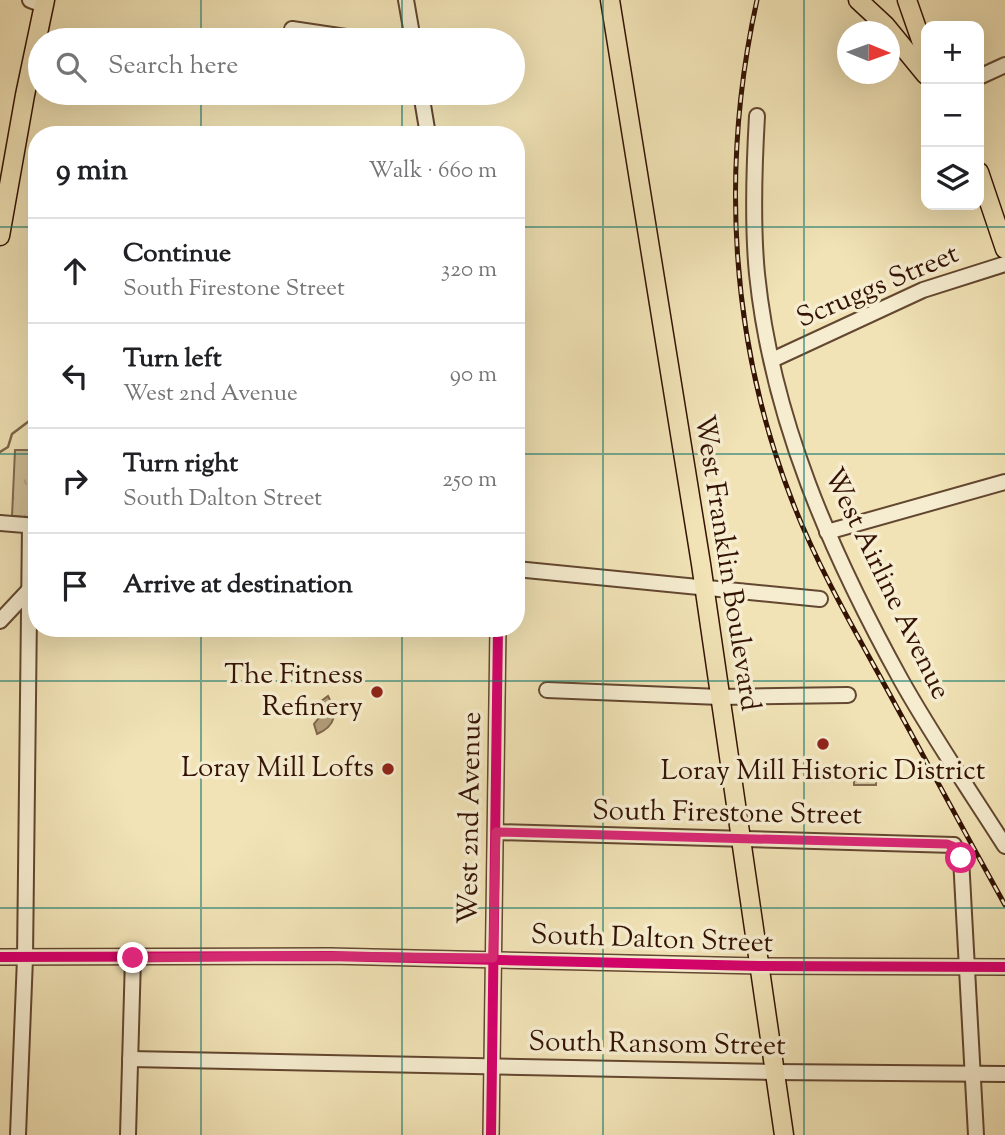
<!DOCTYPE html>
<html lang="en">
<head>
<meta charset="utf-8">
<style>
  :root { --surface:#fff; --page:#f2f2f2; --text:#202124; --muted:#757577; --line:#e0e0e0 }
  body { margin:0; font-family:"Sorts Mill Goudy",serif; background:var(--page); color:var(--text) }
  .controls { position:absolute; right:21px; top:21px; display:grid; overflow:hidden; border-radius:14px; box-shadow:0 7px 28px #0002 }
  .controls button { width:63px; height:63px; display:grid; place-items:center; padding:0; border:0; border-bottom:2px solid var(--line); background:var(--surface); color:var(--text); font:35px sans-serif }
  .compass { position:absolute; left:837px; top:21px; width:63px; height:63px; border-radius:50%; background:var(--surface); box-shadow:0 7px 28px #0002; rotate:91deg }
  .stop { position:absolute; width:21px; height:21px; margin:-16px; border:5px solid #db2777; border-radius:50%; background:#fff }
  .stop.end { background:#db2777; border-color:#fff; box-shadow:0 2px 7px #0008 }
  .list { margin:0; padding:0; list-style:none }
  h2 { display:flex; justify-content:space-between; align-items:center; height:91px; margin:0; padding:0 28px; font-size:30px }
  h2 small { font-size:23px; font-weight:400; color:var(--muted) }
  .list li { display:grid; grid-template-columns:46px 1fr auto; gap:21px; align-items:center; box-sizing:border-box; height:105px; padding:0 28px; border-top:2px solid var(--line) }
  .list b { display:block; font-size:26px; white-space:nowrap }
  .list p { margin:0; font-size:23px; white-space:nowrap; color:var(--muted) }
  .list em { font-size:23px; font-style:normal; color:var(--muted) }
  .icon { flex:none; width:38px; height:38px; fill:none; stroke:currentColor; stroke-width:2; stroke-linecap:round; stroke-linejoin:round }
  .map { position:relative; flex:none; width:1005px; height:1135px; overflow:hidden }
  .search { position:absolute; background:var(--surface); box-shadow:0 7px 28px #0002; left:28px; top:28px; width:497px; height:77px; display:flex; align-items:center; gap:18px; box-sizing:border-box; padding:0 24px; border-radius:38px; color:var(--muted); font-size:26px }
  .panel { position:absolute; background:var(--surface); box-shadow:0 7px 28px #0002; left:28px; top:126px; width:497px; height:511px; border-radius:28px }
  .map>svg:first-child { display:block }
</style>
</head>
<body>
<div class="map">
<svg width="1005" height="1135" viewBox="0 0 1005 1135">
  <defs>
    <pattern id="park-tufts" width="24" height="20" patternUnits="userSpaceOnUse" patternTransform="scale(1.75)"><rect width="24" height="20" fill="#d1c098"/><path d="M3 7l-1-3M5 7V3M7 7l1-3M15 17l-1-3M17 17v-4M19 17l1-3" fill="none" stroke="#b4a481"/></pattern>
  </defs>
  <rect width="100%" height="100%" fill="#f1e3b6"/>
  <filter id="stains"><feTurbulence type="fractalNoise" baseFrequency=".00286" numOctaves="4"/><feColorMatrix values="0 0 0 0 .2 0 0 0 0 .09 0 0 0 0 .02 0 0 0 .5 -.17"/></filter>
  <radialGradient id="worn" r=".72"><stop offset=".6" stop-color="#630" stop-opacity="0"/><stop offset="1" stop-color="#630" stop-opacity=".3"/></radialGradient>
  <g fill="url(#park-tufts)" stroke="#826a4e" stroke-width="2">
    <polygon points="15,450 37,450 37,518 12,516"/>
    <polygon points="854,767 876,768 876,785 854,785"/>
  </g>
  <path fill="#b19c79" stroke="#7f654a" stroke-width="2" d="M328,696C338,713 336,726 317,734L314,724L322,714L320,702Z"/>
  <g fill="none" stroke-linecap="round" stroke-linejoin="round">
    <polyline stroke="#7f654a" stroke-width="2.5" points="0,452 8,447 12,434 37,415"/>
    <g stroke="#634730" stroke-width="18">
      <g id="minor">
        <polyline points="30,0 43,5"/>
        <polyline points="406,0 413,40"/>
        <polyline points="292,29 366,40"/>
        <polyline points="979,77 1005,65"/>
        <polyline points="421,93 428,135"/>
        <path d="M757,116C754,168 752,222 757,274C772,420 831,553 901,680C933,737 970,791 1005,846"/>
        <polyline points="772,360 923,290 1005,264"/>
        <polyline points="0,523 37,526"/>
        <polyline points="827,532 1005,482"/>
        <polyline points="516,569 820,599"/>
        <polyline points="0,621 29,590"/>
        <polyline points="547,690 720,697 848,695"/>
        <polyline points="496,832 954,845 961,858 976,1135"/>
        <polyline points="0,957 330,956 759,966 1005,967"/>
        <polyline points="130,1059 774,1072 1005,1074"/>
        <polyline points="18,1135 25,958 30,526"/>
        <polyline points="128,1135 133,958"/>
        <polyline points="491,1135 498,628"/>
      </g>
    </g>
    <g stroke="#341304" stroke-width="21">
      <g id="major">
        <polyline points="610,0 701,564 784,1135"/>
        <polyline points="858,0 885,25 926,75"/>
        <polyline points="907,0 923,46 926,64"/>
        <polyline points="979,172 1005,249"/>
        <polyline points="0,236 25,95 45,0"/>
      </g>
    </g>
    <use href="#minor" stroke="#f6edd0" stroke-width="14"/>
    <use href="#major" stroke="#f1e3b6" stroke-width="18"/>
    <g stroke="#341304" stroke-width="5">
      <path id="rail" d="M757,0C720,168 730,343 793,503C817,565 851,624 883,682C924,757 964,831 1005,905"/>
    </g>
    <use href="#rail" stroke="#f6edd0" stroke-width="2.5" stroke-dasharray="8" stroke-linecap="butt"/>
    <g stroke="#f6edd0" stroke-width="15">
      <g id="cycleway">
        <polyline points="0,957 330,956 759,966 1005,967"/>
        <polyline points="491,1135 498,628"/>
      </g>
    </g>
    <use href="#cycleway" stroke="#d6006c" stroke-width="10"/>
  </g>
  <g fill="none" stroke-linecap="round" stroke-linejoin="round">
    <polyline stroke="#db2777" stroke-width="9" points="133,958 305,956 493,958 496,832 947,844 957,848 961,858"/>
  </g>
  <path fill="none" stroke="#0f766e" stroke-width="2" stroke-opacity="0.55" d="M201,0V40M402,0V40M603,0V1135M804,0V1135M201,93V135M402,93V135M0,227H37M516,227H1005M0,454H37M516,454H1005M201,628V1135M402,628V1135M0,681H1005M0,908H1005"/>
  <g fill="#8f2418" stroke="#f6edd0" stroke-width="2.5">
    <circle cx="377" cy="692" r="7"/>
    <circle cx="823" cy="744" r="7"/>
    <circle cx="388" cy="769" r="7"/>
  </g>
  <g text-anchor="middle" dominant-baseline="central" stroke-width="7" stroke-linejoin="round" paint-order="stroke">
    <g font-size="28" fill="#341304" stroke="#f6edd0">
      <text transform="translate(878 287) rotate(-23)">Scruggs Street</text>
      <text transform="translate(726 563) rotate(81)">West Franklin Boulevard</text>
      <text transform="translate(886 584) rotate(64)">West Airline Avenue</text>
      <text transform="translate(727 814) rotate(1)">South Firestone Street</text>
      <text transform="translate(471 818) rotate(-89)">West 2nd Avenue</text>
      <text transform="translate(652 940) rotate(2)">South Dalton Street</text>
      <text transform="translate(657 1045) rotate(1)">South Ransom Street</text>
    </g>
    <g font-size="28" fill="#341304" stroke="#f6edd0" text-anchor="end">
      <text x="363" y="676">The Fitness<tspan x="363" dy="32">Refinery</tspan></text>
      <text x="374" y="769">Loray Mill Lofts</text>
      <text x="823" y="772" text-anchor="middle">Loray Mill Historic District</text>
    </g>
  </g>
  <rect width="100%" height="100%" filter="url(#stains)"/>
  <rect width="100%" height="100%" fill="url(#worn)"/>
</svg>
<div class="controls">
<button>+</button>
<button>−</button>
<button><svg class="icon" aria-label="layers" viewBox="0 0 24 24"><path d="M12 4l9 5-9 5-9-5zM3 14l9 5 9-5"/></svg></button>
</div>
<svg class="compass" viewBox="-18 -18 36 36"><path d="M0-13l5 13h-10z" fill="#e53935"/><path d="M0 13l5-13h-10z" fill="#757577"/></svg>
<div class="stop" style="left:961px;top:858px"></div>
<div class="stop end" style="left:133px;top:958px"></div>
<div class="search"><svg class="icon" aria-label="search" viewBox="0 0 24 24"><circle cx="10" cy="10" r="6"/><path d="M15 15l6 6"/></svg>Search here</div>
<section class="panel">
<h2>9 min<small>Walk · 660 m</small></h2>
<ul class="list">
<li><svg class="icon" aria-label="ahead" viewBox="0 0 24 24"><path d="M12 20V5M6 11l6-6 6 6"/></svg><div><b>Continue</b><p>South Firestone Street</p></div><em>320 m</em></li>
<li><svg class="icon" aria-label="left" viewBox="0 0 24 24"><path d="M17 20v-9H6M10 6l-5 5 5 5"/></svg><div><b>Turn left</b><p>West 2nd Avenue</p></div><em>90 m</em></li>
<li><svg class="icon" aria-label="right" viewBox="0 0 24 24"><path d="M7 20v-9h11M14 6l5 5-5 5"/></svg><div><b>Turn right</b><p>South Dalton Street</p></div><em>250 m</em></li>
<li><svg class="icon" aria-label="arrive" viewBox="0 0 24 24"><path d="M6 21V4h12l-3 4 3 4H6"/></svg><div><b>Arrive at destination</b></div></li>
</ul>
</section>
</div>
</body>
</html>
